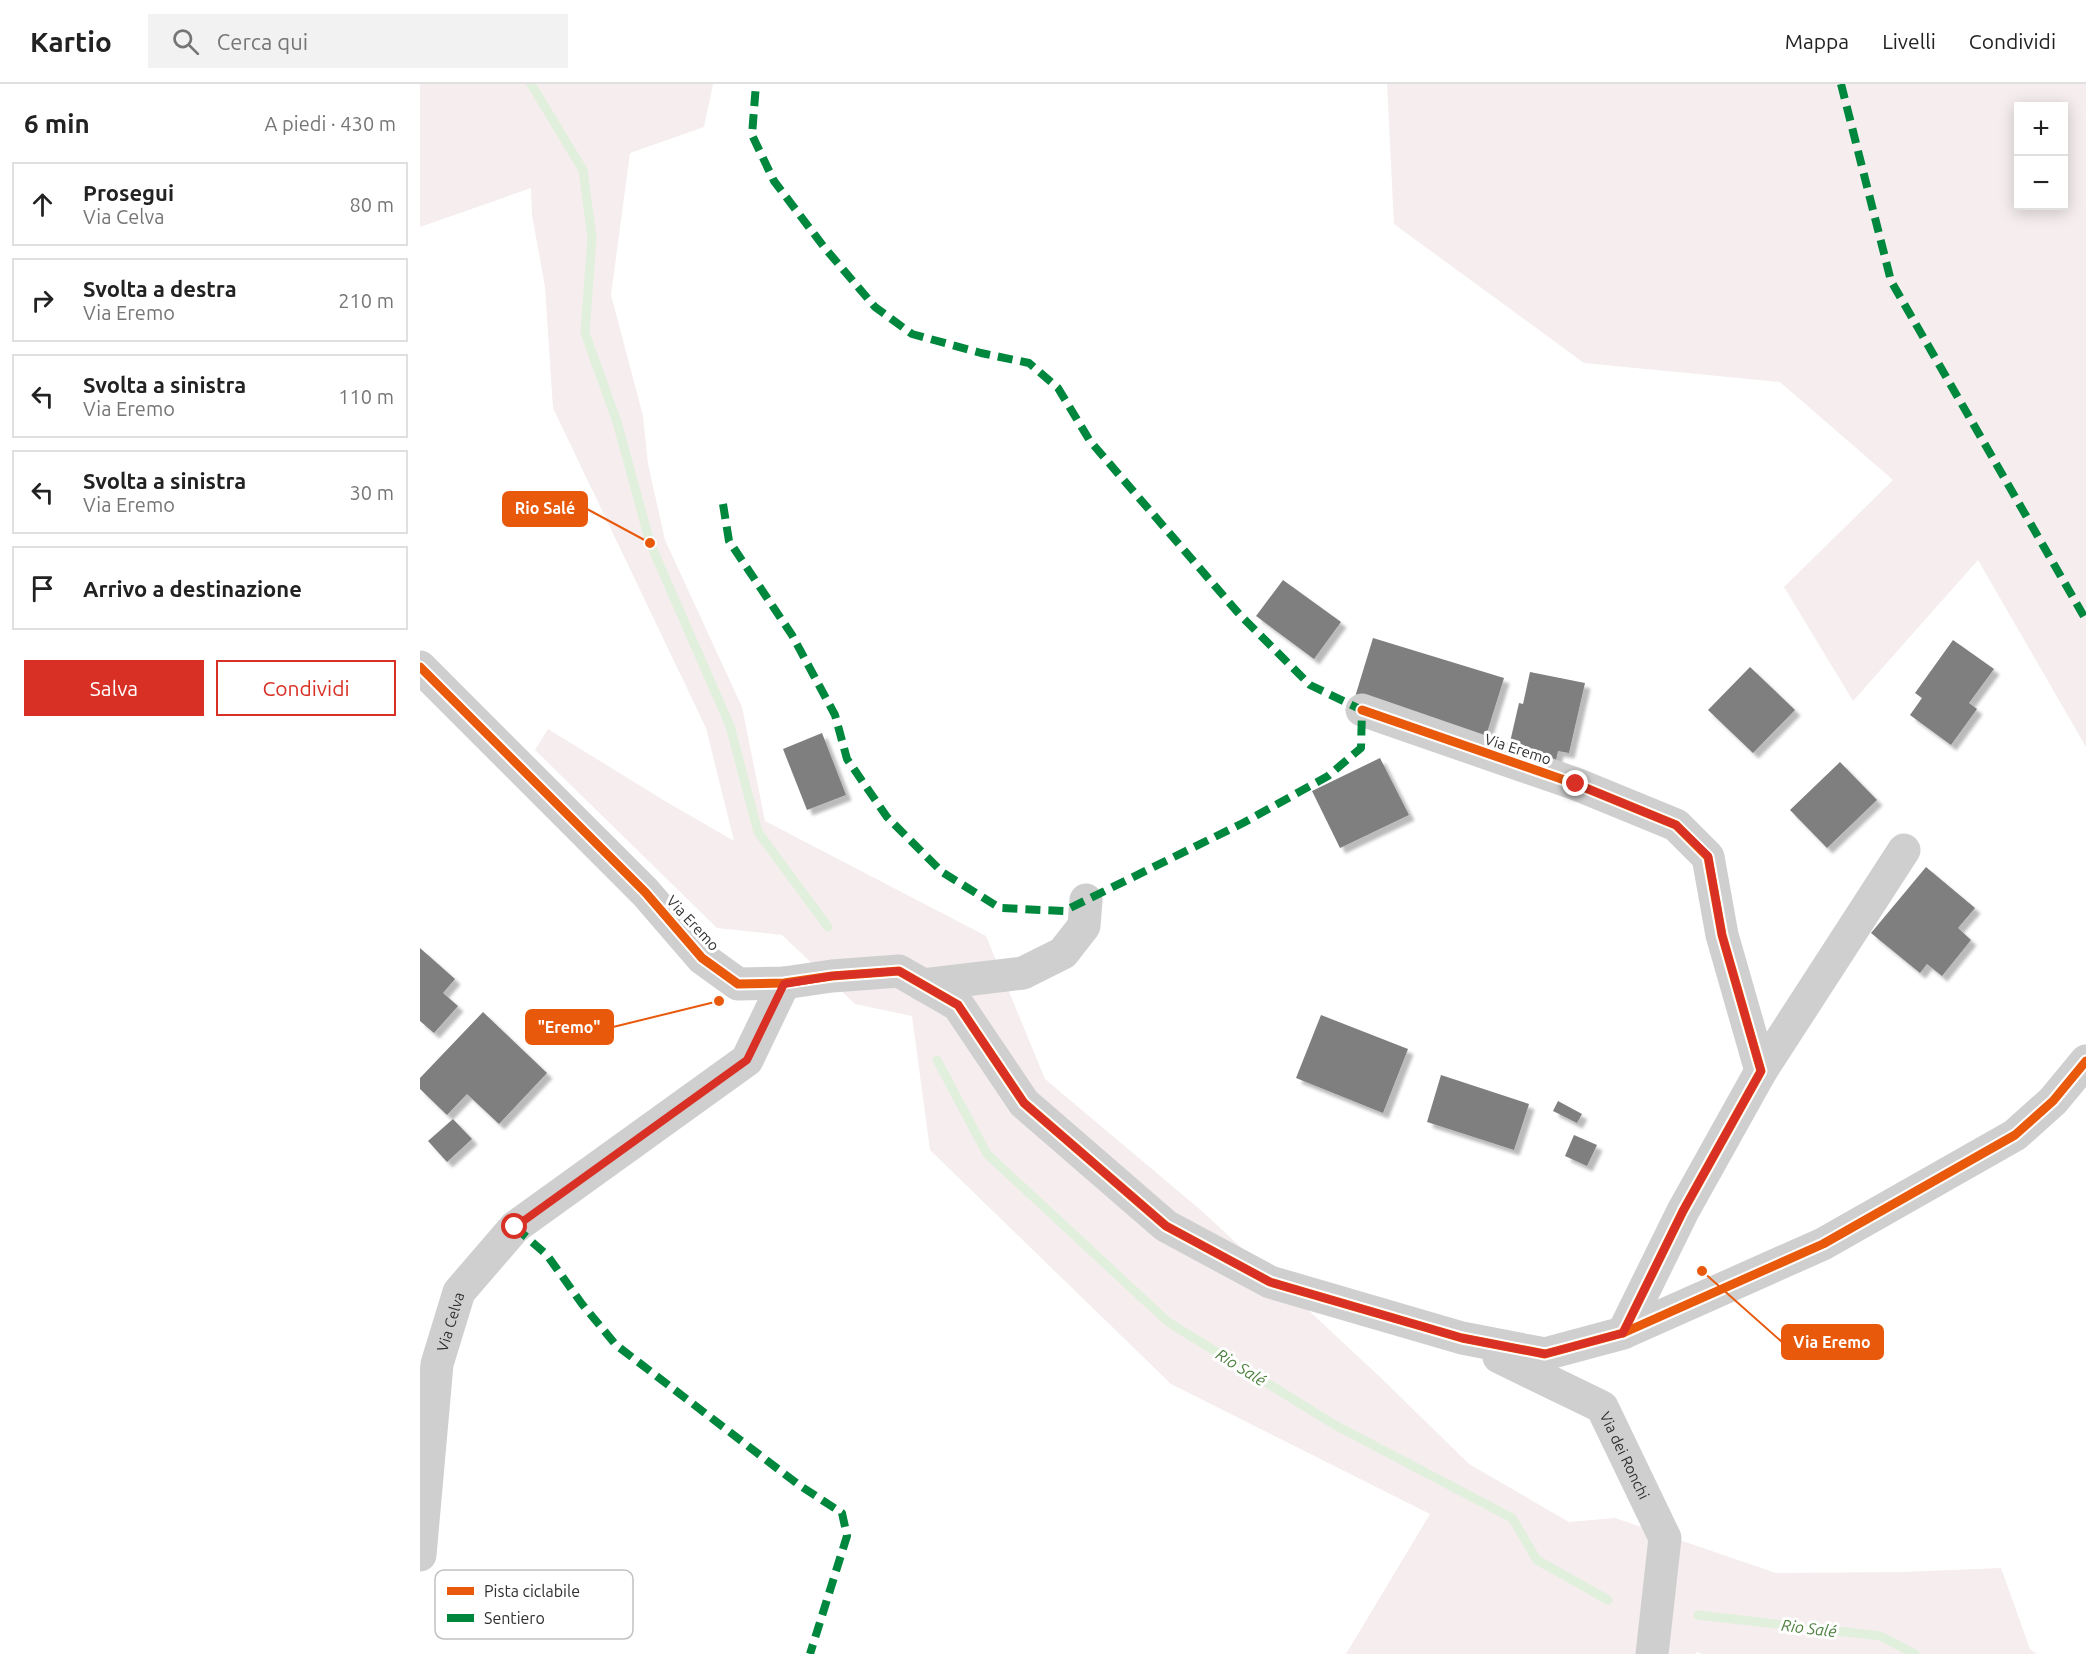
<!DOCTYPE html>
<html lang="it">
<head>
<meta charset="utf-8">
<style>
  :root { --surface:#fff; --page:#f2f2f2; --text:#222; --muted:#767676; --line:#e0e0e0; --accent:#d93025 }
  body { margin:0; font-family:Ubuntu,sans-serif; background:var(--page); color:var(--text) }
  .controls { position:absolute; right:18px; top:18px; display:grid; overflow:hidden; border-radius:0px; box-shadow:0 3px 15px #0003 }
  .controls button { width:54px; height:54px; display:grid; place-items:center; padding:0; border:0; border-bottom:2px solid var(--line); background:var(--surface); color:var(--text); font:30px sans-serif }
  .stop { position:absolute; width:18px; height:18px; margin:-14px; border:4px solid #d93025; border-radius:50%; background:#fff }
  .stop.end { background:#d93025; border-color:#fff; box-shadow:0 2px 6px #0008 }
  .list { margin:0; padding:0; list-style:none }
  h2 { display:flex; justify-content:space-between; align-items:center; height:78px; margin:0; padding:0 24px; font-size:26px }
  h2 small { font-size:20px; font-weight:400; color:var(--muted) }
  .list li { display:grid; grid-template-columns:39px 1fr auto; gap:18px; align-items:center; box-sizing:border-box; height:84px; margin:0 12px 12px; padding:0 12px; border:2px solid var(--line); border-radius:0px }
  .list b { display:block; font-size:22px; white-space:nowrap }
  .list p { margin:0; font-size:20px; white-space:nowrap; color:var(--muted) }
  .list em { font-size:20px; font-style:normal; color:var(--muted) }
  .actions { display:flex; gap:12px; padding:18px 24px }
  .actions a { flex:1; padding:14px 0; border:2px solid var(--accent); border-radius:0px; text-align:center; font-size:21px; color:var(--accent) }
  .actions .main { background:var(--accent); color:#fff }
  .icon { flex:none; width:33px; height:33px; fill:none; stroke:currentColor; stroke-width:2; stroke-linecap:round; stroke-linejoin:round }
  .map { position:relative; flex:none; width:1666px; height:1570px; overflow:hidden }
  header { display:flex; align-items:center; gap:36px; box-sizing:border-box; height:84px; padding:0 30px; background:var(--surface); border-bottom:2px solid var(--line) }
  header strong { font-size:28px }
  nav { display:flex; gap:33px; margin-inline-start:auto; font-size:21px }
  .search { width:420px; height:54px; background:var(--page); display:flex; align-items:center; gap:15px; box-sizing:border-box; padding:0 21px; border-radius:0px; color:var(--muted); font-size:22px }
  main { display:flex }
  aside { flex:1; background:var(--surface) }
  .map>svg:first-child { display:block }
</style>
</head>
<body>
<header>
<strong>Kartio</strong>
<div class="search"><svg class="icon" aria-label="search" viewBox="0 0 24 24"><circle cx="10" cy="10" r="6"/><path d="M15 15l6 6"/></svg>Cerca qui</div>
<nav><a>Mappa</a><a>Livelli</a><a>Condividi</a></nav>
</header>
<main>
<aside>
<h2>6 min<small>A piedi · 430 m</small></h2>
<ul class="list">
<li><svg class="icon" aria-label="ahead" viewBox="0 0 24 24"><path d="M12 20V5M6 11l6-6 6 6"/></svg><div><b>Prosegui</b><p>Via Celva</p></div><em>80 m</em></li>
<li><svg class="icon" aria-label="right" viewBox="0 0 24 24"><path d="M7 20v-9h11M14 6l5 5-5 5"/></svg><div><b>Svolta a destra</b><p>Via Eremo</p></div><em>210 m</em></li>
<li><svg class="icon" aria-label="left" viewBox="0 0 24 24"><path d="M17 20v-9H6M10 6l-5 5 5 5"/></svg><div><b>Svolta a sinistra</b><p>Via Eremo</p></div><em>110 m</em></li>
<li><svg class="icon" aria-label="left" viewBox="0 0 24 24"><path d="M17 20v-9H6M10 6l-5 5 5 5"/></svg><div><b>Svolta a sinistra</b><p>Via Eremo</p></div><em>30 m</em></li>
<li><svg class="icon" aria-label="arrive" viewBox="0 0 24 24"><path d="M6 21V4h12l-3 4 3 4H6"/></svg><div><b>Arrivo a destinazione</b></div></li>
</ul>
<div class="actions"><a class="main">Salva</a><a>Condividi</a></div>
</aside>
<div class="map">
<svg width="1666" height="1570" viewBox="0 0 1666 1570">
  <defs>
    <filter id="shadow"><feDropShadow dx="5.5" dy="5.5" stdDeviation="1.5" flood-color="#0004"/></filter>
  </defs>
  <rect width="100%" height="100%" fill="#fff"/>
  <g fill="#f5edee" fill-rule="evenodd">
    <polygon points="0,0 293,0 284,43 210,69 191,211 223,332 228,380 245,456 322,623 345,737 566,852 625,995 783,1128 959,1292 1049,1380 1149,1438 1195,1434 1356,1489 1483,1488 1581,1484 1610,1565 1617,1570 1282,1570 1277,1568 1275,1570 926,1570 1010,1430 751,1300 510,1066 492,932 435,920 362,851 297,844 115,666 128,645 245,717 314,757 286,644 133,324 125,203 112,131 111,104 0,143"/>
    <path d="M967,0H1666V663L1558,476L1433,617L1364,503L1473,396L1360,298L1164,279L974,140ZM1644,22V122H1598V22Z"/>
  </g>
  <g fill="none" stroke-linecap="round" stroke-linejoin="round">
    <g stroke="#e1f0dc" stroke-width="9">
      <polyline points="111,0 163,86 172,153 165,249 197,338 230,459 310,642 338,748 408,843"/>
      <polyline points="517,976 567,1070 748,1238 915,1341 1092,1434 1117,1476 1188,1516"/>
      <polyline points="1278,1531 1460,1552 1495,1570"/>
    </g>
  </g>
  <g fill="#7f7f7f" filter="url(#shadow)">
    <polygon points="863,496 921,538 894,575 836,532"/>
    <polygon points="953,554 1084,594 1066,652 935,613"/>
    <polygon points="1533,556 1574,585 1549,619 1557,625 1531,661 1490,631 1502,614 1495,609"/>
    <polygon points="1330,583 1375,626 1333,669 1288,626"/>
    <polygon points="1110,588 1165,599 1149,669 1138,667 1135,681 1087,671 1099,619 1103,620"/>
    <polygon points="402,649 426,711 387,726 363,665"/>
    <polygon points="960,674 989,731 920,764 892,707"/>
    <polygon points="1420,678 1457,716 1407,764 1370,726"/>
    <polygon points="1506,783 1555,824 1538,844 1551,856 1522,892 1507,880 1500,889 1451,849"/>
    <polygon points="0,864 35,895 23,909 38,922 14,949 0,937"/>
    <polygon points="63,928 127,989 79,1040 47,1010 27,1031 0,1005 0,994"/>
    <polygon points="901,931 988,965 963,1029 876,994"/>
    <polygon points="1021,991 1109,1020 1094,1066 1007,1038"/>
    <polygon points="1138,1017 1162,1030 1157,1039 1133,1027"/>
    <polygon points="33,1035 52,1055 27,1078 8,1057"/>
    <polygon points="1154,1051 1177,1061 1167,1082 1145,1072"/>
  </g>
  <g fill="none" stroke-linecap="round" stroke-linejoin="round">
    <g stroke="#cfcfcf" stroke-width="33">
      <polyline points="0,583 225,808 282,874 318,900 364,899 412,892 479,887 538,921 604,1019 746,1142 850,1198 1042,1254 1125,1270 1203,1249 1403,1160 1595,1051 1633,1017 1666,977"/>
      <polyline points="942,626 1156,700 1256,741 1288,773 1302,851 1341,987 1263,1127 1203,1249"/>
      <polyline points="503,901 603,889 643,869 664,842 666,816"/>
      <polyline points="1341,987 1484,766"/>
      <path id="s1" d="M1079,1273L1182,1323L1245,1454L1232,1570"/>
      <path id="s2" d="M0,1471L17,1280L39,1208L95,1143L327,976L364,899"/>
    </g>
    <g stroke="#00873e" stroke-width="8" stroke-dasharray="15 8" stroke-linecap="butt">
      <polyline points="1421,0 1471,197 1666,536"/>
      <polyline points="303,420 309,457 372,551 415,631 427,675 467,733 522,788 580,824 644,827 823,739 908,692 941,664 942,626 890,601 820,531 670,357 638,304 609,279 561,269 492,250 455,223 404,163 354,97 332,51 336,0"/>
      <polyline points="95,1143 127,1171 162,1220 196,1261 379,1401 422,1429 427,1452 390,1570"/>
    </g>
    <g stroke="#fff" stroke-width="13">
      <g id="cycleway">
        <polyline points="0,583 225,808 282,874 318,900 364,899 412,892 479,887 538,921 604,1019 746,1142 850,1198 1042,1254 1125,1270 1203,1249 1403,1160 1595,1051 1633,1017 1666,977"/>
        <polyline points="942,626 1156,700 1256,741 1288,773 1302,851 1341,987 1263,1127 1203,1249"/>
      </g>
    </g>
    <use href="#cycleway" stroke="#e8590c" stroke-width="9"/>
  </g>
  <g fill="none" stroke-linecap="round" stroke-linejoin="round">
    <polyline stroke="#d93025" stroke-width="8" points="95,1143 327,976 364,900 412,892 479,887 538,921 604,1019 746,1142 850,1198 1042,1254 1125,1270 1203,1249 1263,1127 1341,987 1302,851 1288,772 1256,741 1156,700"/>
  </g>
  <g text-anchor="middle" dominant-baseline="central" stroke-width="6" stroke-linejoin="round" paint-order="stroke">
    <g font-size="15" fill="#303030" stroke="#fff">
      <text transform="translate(1098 665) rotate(18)">Via Eremo</text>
      <text transform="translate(273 839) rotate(47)">Via Eremo</text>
      <text stroke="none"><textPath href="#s2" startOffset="236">Via Celva</textPath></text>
      <text stroke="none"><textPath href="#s1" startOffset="168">Via dei Ronchi</textPath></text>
    </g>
    <g font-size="16" font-style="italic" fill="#4d803f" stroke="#fff">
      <text transform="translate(821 1283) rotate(32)">Rio Salé</text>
      <text transform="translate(1389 1544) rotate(7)">Rio Salé</text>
    </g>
  </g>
  <rect x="15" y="1486" width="198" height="69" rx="9" fill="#fff" stroke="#c1c1c1" stroke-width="1.5"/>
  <rect x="27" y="1503" width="27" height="8" fill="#e8590c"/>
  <rect x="27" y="1530" width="27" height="8" fill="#00873e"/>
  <g font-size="16" fill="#303030">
    <text x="64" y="1513">Pista ciclabile</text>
    <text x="64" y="1540">Sentiero</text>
  </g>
  <path fill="none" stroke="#e8590c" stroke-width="2" d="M230 459L167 425M299 917L193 943M1282 1187L1362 1258"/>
  <g fill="#e8590c" stroke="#fff" stroke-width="2">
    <circle cx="230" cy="459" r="6"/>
    <circle cx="299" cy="917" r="6"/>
    <circle cx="1282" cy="1187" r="6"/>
  </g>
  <g fill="#e8590c" stroke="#e8590c" stroke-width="2">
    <rect x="83" y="408" width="84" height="34" rx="6"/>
    <rect x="106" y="926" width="87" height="34" rx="6"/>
    <rect x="1362" y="1241" width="101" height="34" rx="6"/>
  </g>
  <g font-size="16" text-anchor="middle" font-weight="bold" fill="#fff">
    <text x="125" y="430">Rio Salé</text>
    <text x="149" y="949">"Eremo"</text>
    <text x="1412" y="1264">Via Eremo</text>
  </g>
</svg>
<div class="controls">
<button>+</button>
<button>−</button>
</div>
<div class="stop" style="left:95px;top:1143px"></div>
<div class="stop end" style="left:1156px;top:700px"></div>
</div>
</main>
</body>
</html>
